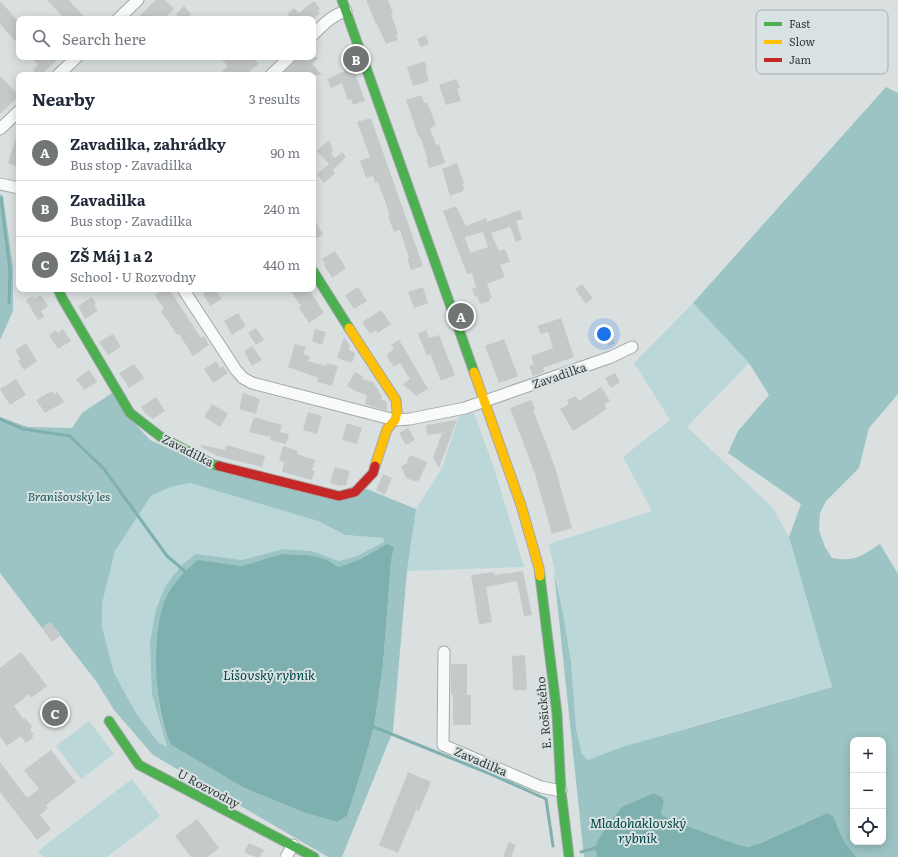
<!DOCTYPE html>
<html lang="en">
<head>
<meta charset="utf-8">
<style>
  :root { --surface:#fff; --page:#f6f6f7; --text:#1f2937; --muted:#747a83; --line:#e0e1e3; --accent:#717575 }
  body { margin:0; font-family:Literata,serif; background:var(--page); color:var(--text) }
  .controls { position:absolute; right:12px; bottom:12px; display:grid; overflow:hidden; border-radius:8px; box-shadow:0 2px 10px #0003 }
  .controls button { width:36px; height:36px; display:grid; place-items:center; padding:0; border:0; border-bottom:1px solid var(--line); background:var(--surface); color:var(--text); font:20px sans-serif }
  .you { position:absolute; left:604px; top:334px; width:14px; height:14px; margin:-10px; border:3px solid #fff; border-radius:50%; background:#1a73e8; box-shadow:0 0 0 6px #1a73e833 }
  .badge { display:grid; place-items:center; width:26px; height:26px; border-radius:50%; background:var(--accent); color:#fff; font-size:13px; font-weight:700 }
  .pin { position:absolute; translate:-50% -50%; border:2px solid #fff; box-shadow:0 1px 4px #0006 }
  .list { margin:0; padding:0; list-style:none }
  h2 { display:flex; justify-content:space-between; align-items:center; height:52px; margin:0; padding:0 16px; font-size:17px }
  h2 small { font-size:13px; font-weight:400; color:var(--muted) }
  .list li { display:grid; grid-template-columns:26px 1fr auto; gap:12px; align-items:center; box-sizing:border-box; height:56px; padding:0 16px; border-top:1px solid var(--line) }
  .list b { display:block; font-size:15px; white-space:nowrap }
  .list p { margin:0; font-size:13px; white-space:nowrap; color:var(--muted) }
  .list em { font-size:13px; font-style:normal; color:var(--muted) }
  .icon { flex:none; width:22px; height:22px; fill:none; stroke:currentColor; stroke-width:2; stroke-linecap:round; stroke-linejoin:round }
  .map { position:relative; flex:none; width:898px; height:857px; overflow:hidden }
  .search { position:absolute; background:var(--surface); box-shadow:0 2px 10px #0003; left:16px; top:16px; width:300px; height:44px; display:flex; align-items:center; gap:10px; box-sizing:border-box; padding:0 14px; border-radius:8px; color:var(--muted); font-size:15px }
  .panel { position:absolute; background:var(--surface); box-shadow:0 2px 10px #0003; left:16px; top:72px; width:300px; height:220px; border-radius:8px }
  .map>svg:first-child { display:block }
</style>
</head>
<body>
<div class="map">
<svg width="898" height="857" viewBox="0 0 898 857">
  <rect width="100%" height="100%" fill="#dae0e0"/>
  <g fill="#bbd7d7">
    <path d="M693,303L749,363L687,427L773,508L789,537L832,687C762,706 692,726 623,747C611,751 600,756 588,760L582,754L576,729L571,662L563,613L549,544L652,511L623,457L670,420L634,363Z"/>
    <polygon points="474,413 495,471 524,567 407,571 416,509 442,468 459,416"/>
    <polygon points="190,483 318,521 345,535 383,538 384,542 357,556 339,561 312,551 283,549 242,560 196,554 152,695 167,748 158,742 136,713 114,673 102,627 102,604 115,551 151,496 170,487"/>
    <polygon points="89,721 114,754 81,779 56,746"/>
    <polygon points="132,779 160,816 107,857 43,857 38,851"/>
  </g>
  <g fill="#9cc4c4" fill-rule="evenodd">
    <path d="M886,87L898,93V394L869,428L859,468L826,501L820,513L819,530L825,547L832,558C855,562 861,556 880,544L898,574V857C890,857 862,857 857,857C843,850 838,829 833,816L827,813L763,842L748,847L736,844L669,819L661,814L664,802L662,797L654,793L595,848L597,857H584L554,572L563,613L571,662L576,729L582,754L588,760L622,747L832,687L789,537L801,504L728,453L738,431L769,395L749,363L693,303ZM853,740H883V842H853Z"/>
    <polygon points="0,194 3,196 13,267 13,311 0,340"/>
    <path d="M112,393L129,417L150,440L213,468L334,500L367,489L416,509L407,571L393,731L342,857H328L153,755L114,710L96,681L50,622L42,628L0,573V417L28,427L72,428L82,413ZM190,483L318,521L345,535L383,538L384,542L357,556L339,561L312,551L283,549L242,560L196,554L182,565L166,585L156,609L150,643L152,695L167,747L158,742L136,713L114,673L102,627V604L115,551L151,496L170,487ZM394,547L391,562L383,665L374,727L364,763L347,816L337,822L305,813L244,788L171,745C156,715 157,678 156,645L219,563L242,566L281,554L309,555L326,559L338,567L358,560L377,549Z"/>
  </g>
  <g fill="#7fb0b0">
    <path d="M387,544L394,547L391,562L383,665L374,727L364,763L347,816L337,822L305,813L244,788L171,745C154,710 149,626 169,592C177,579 187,569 198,560L242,566L281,554L309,555L326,559L338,567L358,560Z"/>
    <path d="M654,793L662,797L664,802L661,814L669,819L736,844L748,847L763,842L827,813L833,816C840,832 843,845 857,857H597L595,848L598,840L610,822L622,807Z"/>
  </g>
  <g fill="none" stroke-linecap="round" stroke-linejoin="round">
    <g stroke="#7fb0b0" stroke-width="3">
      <polyline points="1,198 10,271 9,303"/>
      <polyline points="0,419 23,429 70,436 104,469 167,556 187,573"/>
      <polyline points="371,725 374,727 488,773 546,799 553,846"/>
      <polyline points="581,852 595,848 597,850"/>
    </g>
  </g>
  <g fill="#c5c9c9" fill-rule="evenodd">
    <polygon points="47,0 69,0 86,19 65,19"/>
    <polygon points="156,0 165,0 174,9 164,19 136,19"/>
    <polygon points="366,0 388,0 393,13 391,14 398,34 396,35 398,40 386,44 377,24 376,24"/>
    <polygon points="0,1 19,22 19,45 0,24"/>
    <polygon points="314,1 320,9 318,11 320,13 313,19 292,19 287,14 294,8 299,13"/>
    <polygon points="184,6 191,14 186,19 181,19 176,14"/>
    <polygon points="426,35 429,44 421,47 417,39"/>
    <polygon points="31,57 52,57 56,61 41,75 37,75 33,70 38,65"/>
    <polygon points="219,57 252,57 259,64 252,69 247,75 219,75 228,66"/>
    <polygon points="300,57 319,57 312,64 322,75 281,75"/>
    <polygon points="425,61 427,69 426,69 426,72 429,81 413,86 407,67"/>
    <polygon points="351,62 365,101 353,105 351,99 348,100 342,83 331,88 327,79 345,71 343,67"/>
    <polygon points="0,76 19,96 0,114"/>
    <polygon points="456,79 460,88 457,89 461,101 446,105 439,85"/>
    <polygon points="421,95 424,103 427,102 436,125 430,128 436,145 439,144 445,163 429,168 426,159 428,159 420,137 419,138 406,100"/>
    <polygon points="371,118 423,266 411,270 407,258 409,258 400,230 394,232 388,216 389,215 389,212 378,182 375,183 373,176 366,178 360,161 370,157 357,122"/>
    <polygon points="17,135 19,136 19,167 8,163"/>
    <polygon points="329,140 333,151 331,154 335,158 342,152 346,157 333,170 335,173 324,183 317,174 329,164 317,151"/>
    <polygon points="457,163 464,183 462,184 465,190 450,196 442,169"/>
    <path d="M456,206L466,226L486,218L487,222L520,210L523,219L516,221L522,239L516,242L510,227L491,233L499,251L505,249L510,262L500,265L505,277L487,284L492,298H489L490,301L480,304L477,296L475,297L472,289L476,287L472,273L467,274L443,211ZM483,232L488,247L470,253L465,237Z"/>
    <polygon points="313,217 323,234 313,241"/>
    <polygon points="335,251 346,268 332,278 324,265 325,264 322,259"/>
    <polygon points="582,284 593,298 586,304 575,289"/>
    <polygon points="358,287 367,301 354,309 345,295"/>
    <polygon points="423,287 428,303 414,308 408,292"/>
    <polygon points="164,289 169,289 201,338 204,336 209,345 193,356 179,334 177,335 161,311 164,309 155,295"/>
    <polygon points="203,289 215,289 222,299 210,306 203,294 205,292"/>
    <polygon points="289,289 309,289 324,313 309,323 299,308 301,306"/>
    <polygon points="41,295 48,306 41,311 44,317 38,320 26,300 33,296 34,299"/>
    <polygon points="92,297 96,304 94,305 98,311 85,319 78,306"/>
    <polygon points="381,310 391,324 378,333 376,330 370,334 362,322"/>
    <polygon points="238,313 246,326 232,335 224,321"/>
    <polygon points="561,318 574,357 543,368 544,372 533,376 529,366 534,364 531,356 553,348 548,332 541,334 537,326"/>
    <polygon points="256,328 264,340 256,345 248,333"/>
    <polygon points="63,329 71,341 58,349 49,335 56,330 58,333"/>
    <polygon points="315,329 326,332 322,345 312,341"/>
    <polygon points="426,330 429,338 439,335 455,375 441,381 430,354 427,356 418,334"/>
    <polygon points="611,333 615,344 608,346 604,336"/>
    <polygon points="113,334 121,347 108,355 99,342"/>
    <polygon points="344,337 350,346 349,350 354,352 355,354 352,363 337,358"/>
    <polygon points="504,339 518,376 499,383 485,346"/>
    <polygon points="399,340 428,389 416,396 403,384 410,379 400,363 394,367 386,355 394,349 391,345"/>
    <polygon points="26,343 37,361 24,370 18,361 21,360 15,350"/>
    <polygon points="295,344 306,347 303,354 310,357 308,361 326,366 327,363 338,366 332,386 317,382 318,378 288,367"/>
    <polygon points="252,346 262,360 252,366 244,351"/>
    <polygon points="216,361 220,368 223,366 228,373 213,383 204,369"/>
    <polygon points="134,364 144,378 129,388 119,373"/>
    <polygon points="89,370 97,382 84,390 76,379"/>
    <polygon points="355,372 364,377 362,379 373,382 382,396 381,399 385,401 387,403 387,411 365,404 367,395 355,391 347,386"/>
    <polygon points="615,373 620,382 611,388 605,378"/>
    <polygon points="16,379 26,395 10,405 0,389"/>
    <polygon points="601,387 610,401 604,404 607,409 573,431 560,409 569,404 567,400 576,396 579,401"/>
    <polygon points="52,391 54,394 57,392 64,402 45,413 36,400"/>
    <polygon points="243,393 256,397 256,398 260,399 256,414 239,409"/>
    <polygon points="156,397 165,411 153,419 144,412 141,407"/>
    <polygon points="531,400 535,409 533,410 555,467 572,528 552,534 535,474 510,408"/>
    <polygon points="212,404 228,414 220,427 204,417"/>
    <polygon points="308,412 322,416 317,434 303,430"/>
    <polygon points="254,417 282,425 280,432 289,434 286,444 270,440 271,437 249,432"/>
    <polygon points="457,420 439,468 433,458 442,433 427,435 426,425"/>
    <polygon points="347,423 362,428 357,444 342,440"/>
    <polygon points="408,428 415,440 406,445 399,433"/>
    <polygon points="201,445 225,450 226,445 265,456 262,467 217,456 201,447"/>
    <polygon points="283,446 298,451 297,454 315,460 312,470 315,471 312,480 282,472 284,462 279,460"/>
    <polygon points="410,455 427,462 419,481 417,480 417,482 406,478 401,466 406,464"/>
    <polygon points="335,467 350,471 346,485 340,486 330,483"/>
    <polygon points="383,474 392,478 385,495 376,490"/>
    <polygon points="523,571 532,615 524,616 517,581 486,587 492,622 479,625 471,575 494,572 495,575"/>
    <polygon points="50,622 60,636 52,642 42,628"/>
    <polygon points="21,652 47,686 31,698 29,694 14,706 23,719 25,718 32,726 30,730 34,734 32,735 33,738 26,743 21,736 7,746 0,736 0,668"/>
    <polygon points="525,655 527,690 513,690 512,656"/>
    <polygon points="451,664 467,664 467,695 471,695 471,725 453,725 453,695 451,695"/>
    <polygon points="51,750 76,782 46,805 48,808 40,815 51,829 37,840 0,792 0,762 27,798 39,789 24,770"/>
    <polygon points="408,772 431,782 419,811 416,810 398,853 379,845"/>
    <polygon points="197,819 219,848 207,857 191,857 175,836"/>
    <polygon points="509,842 516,845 511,857 503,857"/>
    <polygon points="249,843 264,850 260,857 255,857 244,852"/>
  </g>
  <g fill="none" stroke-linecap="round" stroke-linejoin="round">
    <g stroke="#a4a8a8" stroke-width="13">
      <g id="street">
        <polyline points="118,19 138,0"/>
        <path d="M313,35C323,25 332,15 346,11"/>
        <polyline points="58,75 77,57"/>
        <polyline points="271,75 290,57"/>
        <polyline points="0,129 19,111"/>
        <polyline points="0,184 19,188"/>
        <polyline points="183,289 236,370 243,378 252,383 395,420 410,419 465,408 611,357 632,347"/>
        <polyline points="444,652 443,745 541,787 561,791"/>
        <polyline points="286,857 293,845"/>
      </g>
    </g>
    <g stroke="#a4a8a8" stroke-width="11">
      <g id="fast">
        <polyline points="342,0 474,372"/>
        <polyline points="313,271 349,328"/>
        <polyline points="58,289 62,298 130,413 161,437 214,465 219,466"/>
        <polyline points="540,576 557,714 561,791 569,857"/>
        <polyline points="109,721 139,765 314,857"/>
      </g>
    </g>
    <g stroke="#a4a8a8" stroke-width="11">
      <g id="slow">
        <polyline points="349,328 396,400 397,412 395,420 387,429 375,466"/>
        <polyline points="474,372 521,505 539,568 540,576"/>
      </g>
    </g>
    <g stroke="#a4a8a8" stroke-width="11">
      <polyline id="jam" points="219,466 339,496 355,492 373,473 375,466"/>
    </g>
    <use href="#street" stroke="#f9fafa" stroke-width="11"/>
    <use href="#fast" stroke="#4caf50" stroke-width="9"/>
    <use href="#slow" stroke="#ffc107" stroke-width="9"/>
    <use href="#jam" stroke="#c62828" stroke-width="9"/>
  </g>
  <g text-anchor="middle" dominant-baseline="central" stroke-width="4" stroke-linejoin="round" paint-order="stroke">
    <g font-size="12" fill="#383c3b" stroke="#d8e2e2">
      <text transform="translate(559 375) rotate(-19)">Zavadilka</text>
      <text transform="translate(188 450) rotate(27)">Zavadilka</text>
      <text transform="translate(543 713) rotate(-95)">E. Rošického</text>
      <text transform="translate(481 761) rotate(23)">Zavadilka</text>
      <text transform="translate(209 788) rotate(28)">U Rozvodny</text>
    </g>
    <g font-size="12" font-style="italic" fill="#195555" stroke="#d8e2e2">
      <text x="69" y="496">Branišovský les</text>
    </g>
    <g font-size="13" font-style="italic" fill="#044" stroke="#d8e2e2">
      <text x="269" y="674">Lišovský rybník</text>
      <text x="638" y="822">Mladohaklovský<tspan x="638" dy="15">rybník</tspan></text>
    </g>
  </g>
  <rect x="756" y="10" width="132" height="64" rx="6" fill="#d8e2e2" stroke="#a8b0b0" stroke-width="1"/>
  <rect x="764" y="22" width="18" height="4" fill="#4caf50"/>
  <rect x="764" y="40" width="18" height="4" fill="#ffc107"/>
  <rect x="764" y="58" width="18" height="4" fill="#c62828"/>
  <g font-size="11" fill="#383c3b">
    <text x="789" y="28">Fast</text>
    <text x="789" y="46">Slow</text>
    <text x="789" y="64">Jam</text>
  </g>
</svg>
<div class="controls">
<button>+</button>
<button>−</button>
<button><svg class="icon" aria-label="locate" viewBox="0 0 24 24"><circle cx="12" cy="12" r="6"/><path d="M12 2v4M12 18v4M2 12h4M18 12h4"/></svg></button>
</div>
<div class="you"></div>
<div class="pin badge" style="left:461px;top:316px">A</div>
<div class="pin badge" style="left:356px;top:59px">B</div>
<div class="pin badge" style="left:55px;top:713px">C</div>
<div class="search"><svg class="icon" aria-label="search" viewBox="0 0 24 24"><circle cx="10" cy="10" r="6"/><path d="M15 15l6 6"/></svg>Search here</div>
<section class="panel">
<h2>Nearby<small>3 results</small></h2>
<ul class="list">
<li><span class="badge">A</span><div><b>Zavadilka, zahrádky</b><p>Bus stop · Zavadilka</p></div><em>90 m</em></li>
<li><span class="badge">B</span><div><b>Zavadilka</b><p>Bus stop · Zavadilka</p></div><em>240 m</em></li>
<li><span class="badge">C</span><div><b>ZŠ Máj 1 a 2</b><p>School · U Rozvodny</p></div><em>440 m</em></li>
</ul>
</section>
</div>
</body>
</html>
